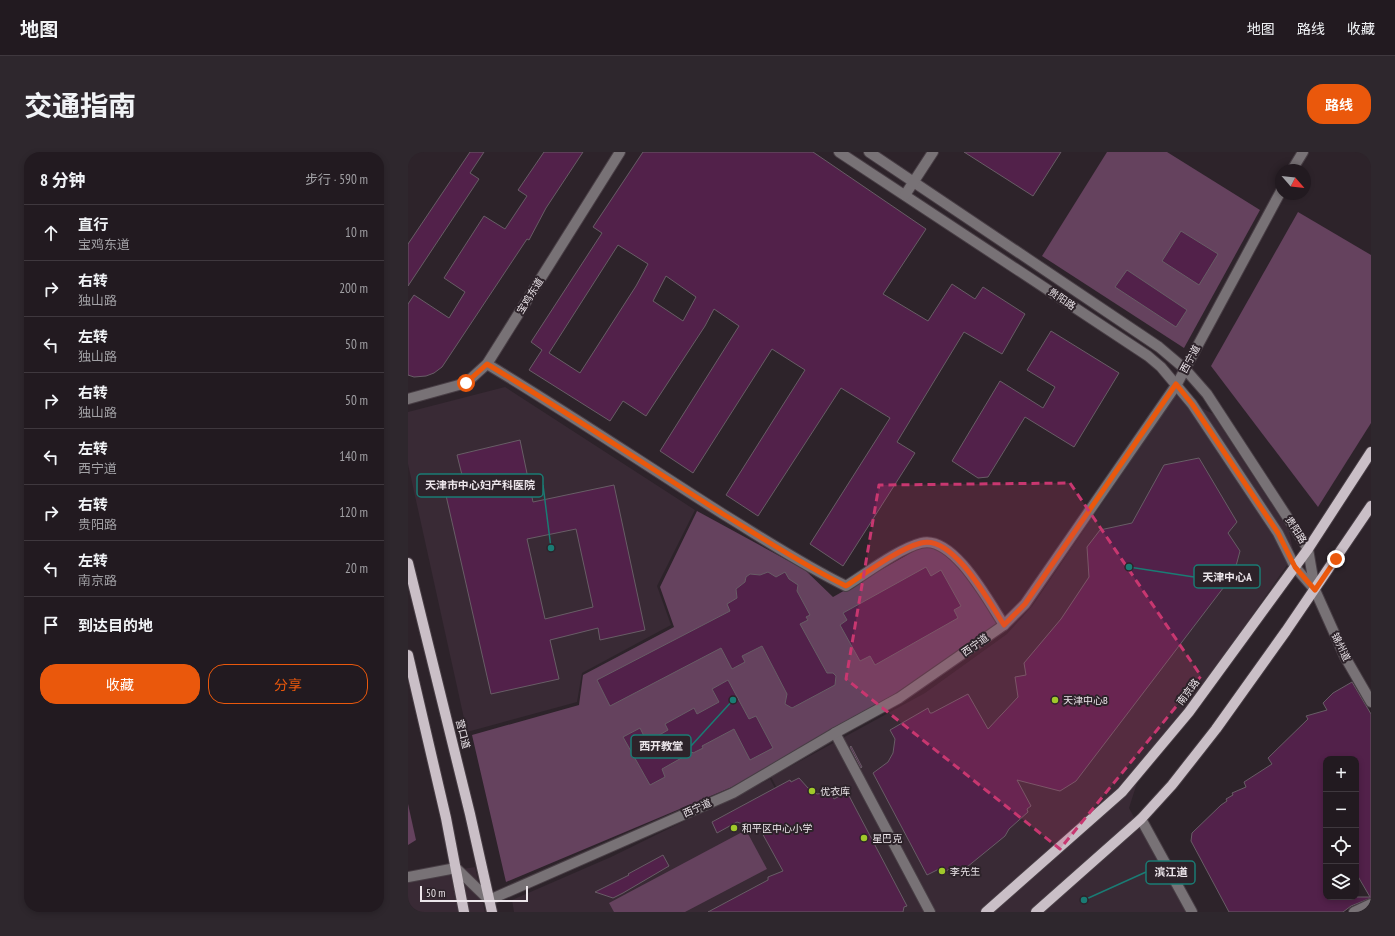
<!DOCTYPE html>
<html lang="zh">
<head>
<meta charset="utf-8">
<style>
  :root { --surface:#221a20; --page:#2e272d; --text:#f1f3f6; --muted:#a2a1a5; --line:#3f383e; --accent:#ea580c }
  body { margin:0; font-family:"PT Sans Narrow","Noto Sans SC",sans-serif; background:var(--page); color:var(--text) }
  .controls { position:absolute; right:12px; bottom:12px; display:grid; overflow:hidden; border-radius:8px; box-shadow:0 2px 6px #0003 }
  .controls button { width:36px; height:36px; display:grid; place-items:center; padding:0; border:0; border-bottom:1px solid var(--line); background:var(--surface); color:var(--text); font:20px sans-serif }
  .compass { position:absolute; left:867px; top:12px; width:36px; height:36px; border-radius:50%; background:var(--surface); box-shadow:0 2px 6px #0003; rotate:118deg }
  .scale { position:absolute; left:12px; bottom:10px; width:108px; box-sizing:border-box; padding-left:4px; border:2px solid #ece5ea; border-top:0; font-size:11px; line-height:14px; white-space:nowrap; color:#ece5ea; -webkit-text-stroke:3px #2d232a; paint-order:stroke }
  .stop { position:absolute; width:12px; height:12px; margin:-9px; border:3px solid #ea580c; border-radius:50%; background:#fff }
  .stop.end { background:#ea580c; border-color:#fff; box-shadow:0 1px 4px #0008 }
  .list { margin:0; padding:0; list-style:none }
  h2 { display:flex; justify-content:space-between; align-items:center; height:52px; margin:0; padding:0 16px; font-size:17px }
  h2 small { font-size:13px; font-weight:400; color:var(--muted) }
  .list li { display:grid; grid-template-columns:26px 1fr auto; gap:12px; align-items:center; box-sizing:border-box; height:56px; padding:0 16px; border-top:1px solid var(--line) }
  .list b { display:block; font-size:15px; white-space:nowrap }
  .list p { margin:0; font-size:13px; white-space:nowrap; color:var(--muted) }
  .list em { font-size:13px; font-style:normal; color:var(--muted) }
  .actions { display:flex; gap:8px; padding:12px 16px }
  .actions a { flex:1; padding:9px 0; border:1px solid var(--accent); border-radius:16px; text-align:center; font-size:14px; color:var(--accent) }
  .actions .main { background:var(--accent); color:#fff }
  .icon { flex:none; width:22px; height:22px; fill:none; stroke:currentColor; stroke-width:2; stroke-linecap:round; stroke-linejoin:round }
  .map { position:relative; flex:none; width:963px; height:760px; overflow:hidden; border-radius:16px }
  header { display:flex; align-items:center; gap:24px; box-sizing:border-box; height:56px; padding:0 20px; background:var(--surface); border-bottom:1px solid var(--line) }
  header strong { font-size:19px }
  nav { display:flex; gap:22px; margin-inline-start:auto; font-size:14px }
  .intro { display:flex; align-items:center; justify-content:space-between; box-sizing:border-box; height:96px; padding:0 24px }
  h1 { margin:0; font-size:28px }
  .button { padding:10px 18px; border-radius:16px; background:var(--accent); color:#fff; font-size:14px; font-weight:700 }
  main { display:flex; gap:24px; padding:0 24px }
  aside { flex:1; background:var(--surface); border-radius:16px; box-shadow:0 2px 6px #0003 }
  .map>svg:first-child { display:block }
</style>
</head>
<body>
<header>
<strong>地图</strong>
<nav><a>地图</a><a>路线</a><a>收藏</a></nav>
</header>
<div class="intro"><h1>交通指南</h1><a class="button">路线</a></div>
<main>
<aside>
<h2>8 分钟<small>步行 · 590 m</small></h2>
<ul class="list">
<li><svg class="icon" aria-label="ahead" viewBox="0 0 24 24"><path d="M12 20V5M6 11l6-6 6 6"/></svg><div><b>直行</b><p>宝鸡东道</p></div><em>10 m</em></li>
<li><svg class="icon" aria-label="right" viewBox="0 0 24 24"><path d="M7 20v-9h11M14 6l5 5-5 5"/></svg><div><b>右转</b><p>独山路</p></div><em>200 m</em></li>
<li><svg class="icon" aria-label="left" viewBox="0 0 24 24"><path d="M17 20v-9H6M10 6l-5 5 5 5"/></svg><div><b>左转</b><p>独山路</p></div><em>50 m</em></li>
<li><svg class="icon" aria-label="right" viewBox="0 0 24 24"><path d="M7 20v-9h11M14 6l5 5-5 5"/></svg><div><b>右转</b><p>独山路</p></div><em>50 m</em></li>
<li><svg class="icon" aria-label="left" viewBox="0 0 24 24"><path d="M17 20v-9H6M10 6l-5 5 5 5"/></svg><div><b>左转</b><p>西宁道</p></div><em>140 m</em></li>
<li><svg class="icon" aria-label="right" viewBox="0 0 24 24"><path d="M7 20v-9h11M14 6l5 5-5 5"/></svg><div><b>右转</b><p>贵阳路</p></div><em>120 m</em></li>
<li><svg class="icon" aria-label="left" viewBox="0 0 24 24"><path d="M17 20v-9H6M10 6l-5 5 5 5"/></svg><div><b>左转</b><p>南京路</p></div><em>20 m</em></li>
<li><svg class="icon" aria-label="arrive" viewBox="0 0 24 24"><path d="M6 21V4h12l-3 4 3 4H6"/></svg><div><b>到达目的地</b></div></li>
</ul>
<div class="actions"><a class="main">收藏</a><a>分享</a></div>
</aside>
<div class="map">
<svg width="963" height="760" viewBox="0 0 963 760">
  <rect width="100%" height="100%" fill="#2d232a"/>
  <g fill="#392a35">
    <polygon points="97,235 287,358 249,434 263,473 174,521 169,550 59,580 0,312 0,260"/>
    <polygon points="768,242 805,262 881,379 886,403 797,532 737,606 721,656 778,760 355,760 416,725 363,625 517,541 599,482 625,453"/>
    <polygon points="362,627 415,725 354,760 106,760 104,748 203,705"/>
    <polygon points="67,715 77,760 0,760 0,726"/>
  </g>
  <g fill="#65425e">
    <polygon points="699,0 759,0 852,58 776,196 634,104"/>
    <polygon points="890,60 963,103 963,271 910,355 803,214"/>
    <polygon points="289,359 397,418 425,445 515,394 529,394 549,409 590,472 488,542 324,635 98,730 64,583 171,553 175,523 266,475 252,435"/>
    <polygon points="0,652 8,688 0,693"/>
    <polygon points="338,678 359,717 277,760 206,760 201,751"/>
  </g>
  <g fill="#52214a" stroke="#685d66" fill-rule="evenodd">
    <polygon points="62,0 76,0 62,21 71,27 0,134 0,92"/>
    <polygon points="136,0 175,0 138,56 121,88 119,87 34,215 26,221 18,224 6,225 0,223 0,152 6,143 41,166 57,140 36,126 76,64 97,77 119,44 110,38"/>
    <path d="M235,0H405L518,77L475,142L520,169L544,132L567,147L575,135L617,162L594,202L556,180L489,290L507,301L435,414L402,392L482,266L433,236L350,364L318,343L397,218L364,197L285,321L252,299L331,174L306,157L297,174L238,264L215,249L202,269L121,218L134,198L123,190L194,81L185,75ZM210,93L240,112L228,134L172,221L141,201ZM258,124L288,145L275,169L245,149Z"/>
    <polygon points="556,0 653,0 625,44"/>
    <polygon points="773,79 810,102 791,133 754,109"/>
    <polygon points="719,118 779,158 768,175 707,135"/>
    <polygon points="643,179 711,221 666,295 617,265 580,325 570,326 544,309 592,229 635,256 647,235 619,218"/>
    <path d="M112,288L125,350L206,333L237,478L192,488L190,476L142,488L151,527L83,542L37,339L57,335L49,303ZM168,377L185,455L137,467L119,387Z"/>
    <polygon points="791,306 829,370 820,381 832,399 828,414 816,424 822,427 668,629 652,639 609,628 623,654 619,657 620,660 601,677 597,684 548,724 543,716 533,722 531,717 519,723 465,621 480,610 485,601 487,587 482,578 520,556 522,561 524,561 560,542 580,577 610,545 607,525 618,523 616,511 653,467 681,425 679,395 692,378 724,371 756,313"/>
    <polygon points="518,415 523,424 533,418 553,454 546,458 550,466 467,513 462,504 452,509 432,473 439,468 435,461"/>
    <polygon points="360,420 368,425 377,420 381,427 390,433 389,439 402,463 398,465 400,468 392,472 419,521 425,521 428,524 427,533 384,556 377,552 379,542 354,494 334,504 337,510 324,517 313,496 202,554 189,528 322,459 319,452 329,446 328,437 337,430 338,425 342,422 352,423"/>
    <polygon points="320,528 341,567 348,564 365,596 342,608 326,577 294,594 295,596 285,601 284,600 254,617 257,625 242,633 215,585 232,576 239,590 260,578 257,572 286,556 289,562 311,550 304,537"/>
    <path d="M944,530L963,562V746L943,754L935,760H821L783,689L784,681L813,653L819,649L818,647L825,643L824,641L838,635L836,630L864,612L860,606L900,567L898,564L919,558L915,551L925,541ZM918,607H948V721L962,745H918Z"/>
    <polygon points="443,594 454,615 453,616 442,595"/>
    <polygon points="391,626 400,636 409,642 422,640 426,647 439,640 499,754 496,755 495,760 300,760 360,728 360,725 375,719 348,670 340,674 329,670 309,681 304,670 382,628 383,630"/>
    <polygon points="255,703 261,714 215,741 205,746 187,740 221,723 220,722"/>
  </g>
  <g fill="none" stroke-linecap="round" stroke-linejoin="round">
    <g stroke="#483e45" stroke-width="12">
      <g id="minor">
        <polyline points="431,0 740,204 753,215 784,252 870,381 887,415 907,438"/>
        <polyline points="461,0 751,195 777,217 799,242 900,397 907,438 937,505 963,550"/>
        <polyline points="884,18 895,0"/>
        <polyline points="497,43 525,0"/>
        <path d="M79,212C159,260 236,312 315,362C356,387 395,413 438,434C459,421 490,397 513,391C545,382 581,450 596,473"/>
        <polyline points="0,247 58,231 79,212 212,0"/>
        <polyline points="427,581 522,760"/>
        <polyline points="733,667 784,760"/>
        <polyline points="0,725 48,716 81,748 325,641 427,581 491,546 596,473 617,452 769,232 873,39"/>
        <polyline points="946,760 963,752"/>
      </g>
    </g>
    <g stroke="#483e45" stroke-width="12">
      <g id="major">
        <polyline points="0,411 62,662 84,760"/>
        <polyline points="0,503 38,666 56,760"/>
        <polyline points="578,760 714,640 781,560 900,397 963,300"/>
        <polyline points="628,760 733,667 764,633 808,577 878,479 963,354"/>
      </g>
    </g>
    <use href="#minor" stroke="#787276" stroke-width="10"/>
    <use href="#major" stroke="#cabfc7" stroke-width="10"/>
  </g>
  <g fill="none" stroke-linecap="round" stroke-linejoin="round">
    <path stroke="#ea580c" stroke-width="5" d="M58,231L79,212C159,260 236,312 315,362C356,387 395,413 438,434C458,421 490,397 513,391C545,382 581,450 596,473L617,452L768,232L784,252L870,381L887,415L907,438L928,407"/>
  </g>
  <path fill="#c83770" fill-opacity="0.2" stroke="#c83770" stroke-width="3" stroke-dasharray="8 5" stroke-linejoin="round" d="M662,331L793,524L652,697L438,527L471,333Z"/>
  <g fill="#a0c92b" stroke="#2d232a" stroke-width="1.5">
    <circle cx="647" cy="548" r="4"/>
    <circle cx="404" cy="639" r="4"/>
    <circle cx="326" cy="676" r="4"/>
    <circle cx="456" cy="686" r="4"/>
    <circle cx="534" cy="719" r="4"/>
  </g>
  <g text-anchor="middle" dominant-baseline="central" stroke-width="4" stroke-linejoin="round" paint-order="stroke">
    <g font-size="10" fill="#ece5ea" stroke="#2d232a">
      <text transform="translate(122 144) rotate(-58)">宝鸡东道</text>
      <text transform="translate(654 147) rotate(34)">贵阳路</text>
      <text transform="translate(782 207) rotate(-62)">西宁道</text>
      <text transform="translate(888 378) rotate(58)">贵阳路</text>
      <text transform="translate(567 493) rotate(-35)">西宁道</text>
      <text transform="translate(933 495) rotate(64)">锦州道</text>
      <text transform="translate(780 540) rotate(-53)">南京路</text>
      <text transform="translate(55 582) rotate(76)">营口道</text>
      <text transform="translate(289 656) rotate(-24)">西宁道</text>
    </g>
    <g font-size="10" fill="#ece5ea" stroke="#2d232a" text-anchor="start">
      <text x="655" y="548">天津中心B</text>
      <text x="412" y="639">优衣库</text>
      <text x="334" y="676">和平区中心小学</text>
      <text x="464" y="686">星巴克</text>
      <text x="542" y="719">李先生</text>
    </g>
  </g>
  <path fill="none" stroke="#1a7c74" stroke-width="1.5" d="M143 396L135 333M721 415L786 425M325 548L283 594M676 748L738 720"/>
  <g fill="#1a7c74" stroke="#2d232a" stroke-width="1.5">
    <circle cx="143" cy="396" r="4"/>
    <circle cx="721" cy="415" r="4"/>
    <circle cx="325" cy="548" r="4"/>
    <circle cx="676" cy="748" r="4"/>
  </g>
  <g fill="#2d232a" stroke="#1a7c74" stroke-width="1.5">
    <rect x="9" y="322" width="126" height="23" rx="4"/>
    <rect x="786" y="413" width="66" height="23" rx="4"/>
    <rect x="223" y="583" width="60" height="23" rx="4"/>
    <rect x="738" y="709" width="49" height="23" rx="4"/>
  </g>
  <g font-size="11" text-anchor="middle" font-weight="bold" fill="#ece5ea">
    <text x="72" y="337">天津市中心妇产科医院</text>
    <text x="819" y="429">天津中心A</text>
    <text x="253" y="598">西开教堂</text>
    <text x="763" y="724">滨江道</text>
  </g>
</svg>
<div class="controls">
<button>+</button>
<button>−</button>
<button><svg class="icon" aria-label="locate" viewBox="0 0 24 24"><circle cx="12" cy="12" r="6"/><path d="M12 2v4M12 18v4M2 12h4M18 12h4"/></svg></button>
<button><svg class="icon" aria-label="layers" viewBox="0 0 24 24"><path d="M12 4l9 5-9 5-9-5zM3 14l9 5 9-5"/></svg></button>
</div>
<svg class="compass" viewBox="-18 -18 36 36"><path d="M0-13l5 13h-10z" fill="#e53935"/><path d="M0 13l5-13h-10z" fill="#a2a1a5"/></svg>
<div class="scale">50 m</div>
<div class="stop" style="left:58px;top:231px"></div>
<div class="stop end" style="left:928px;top:407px"></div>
</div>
</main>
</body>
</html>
